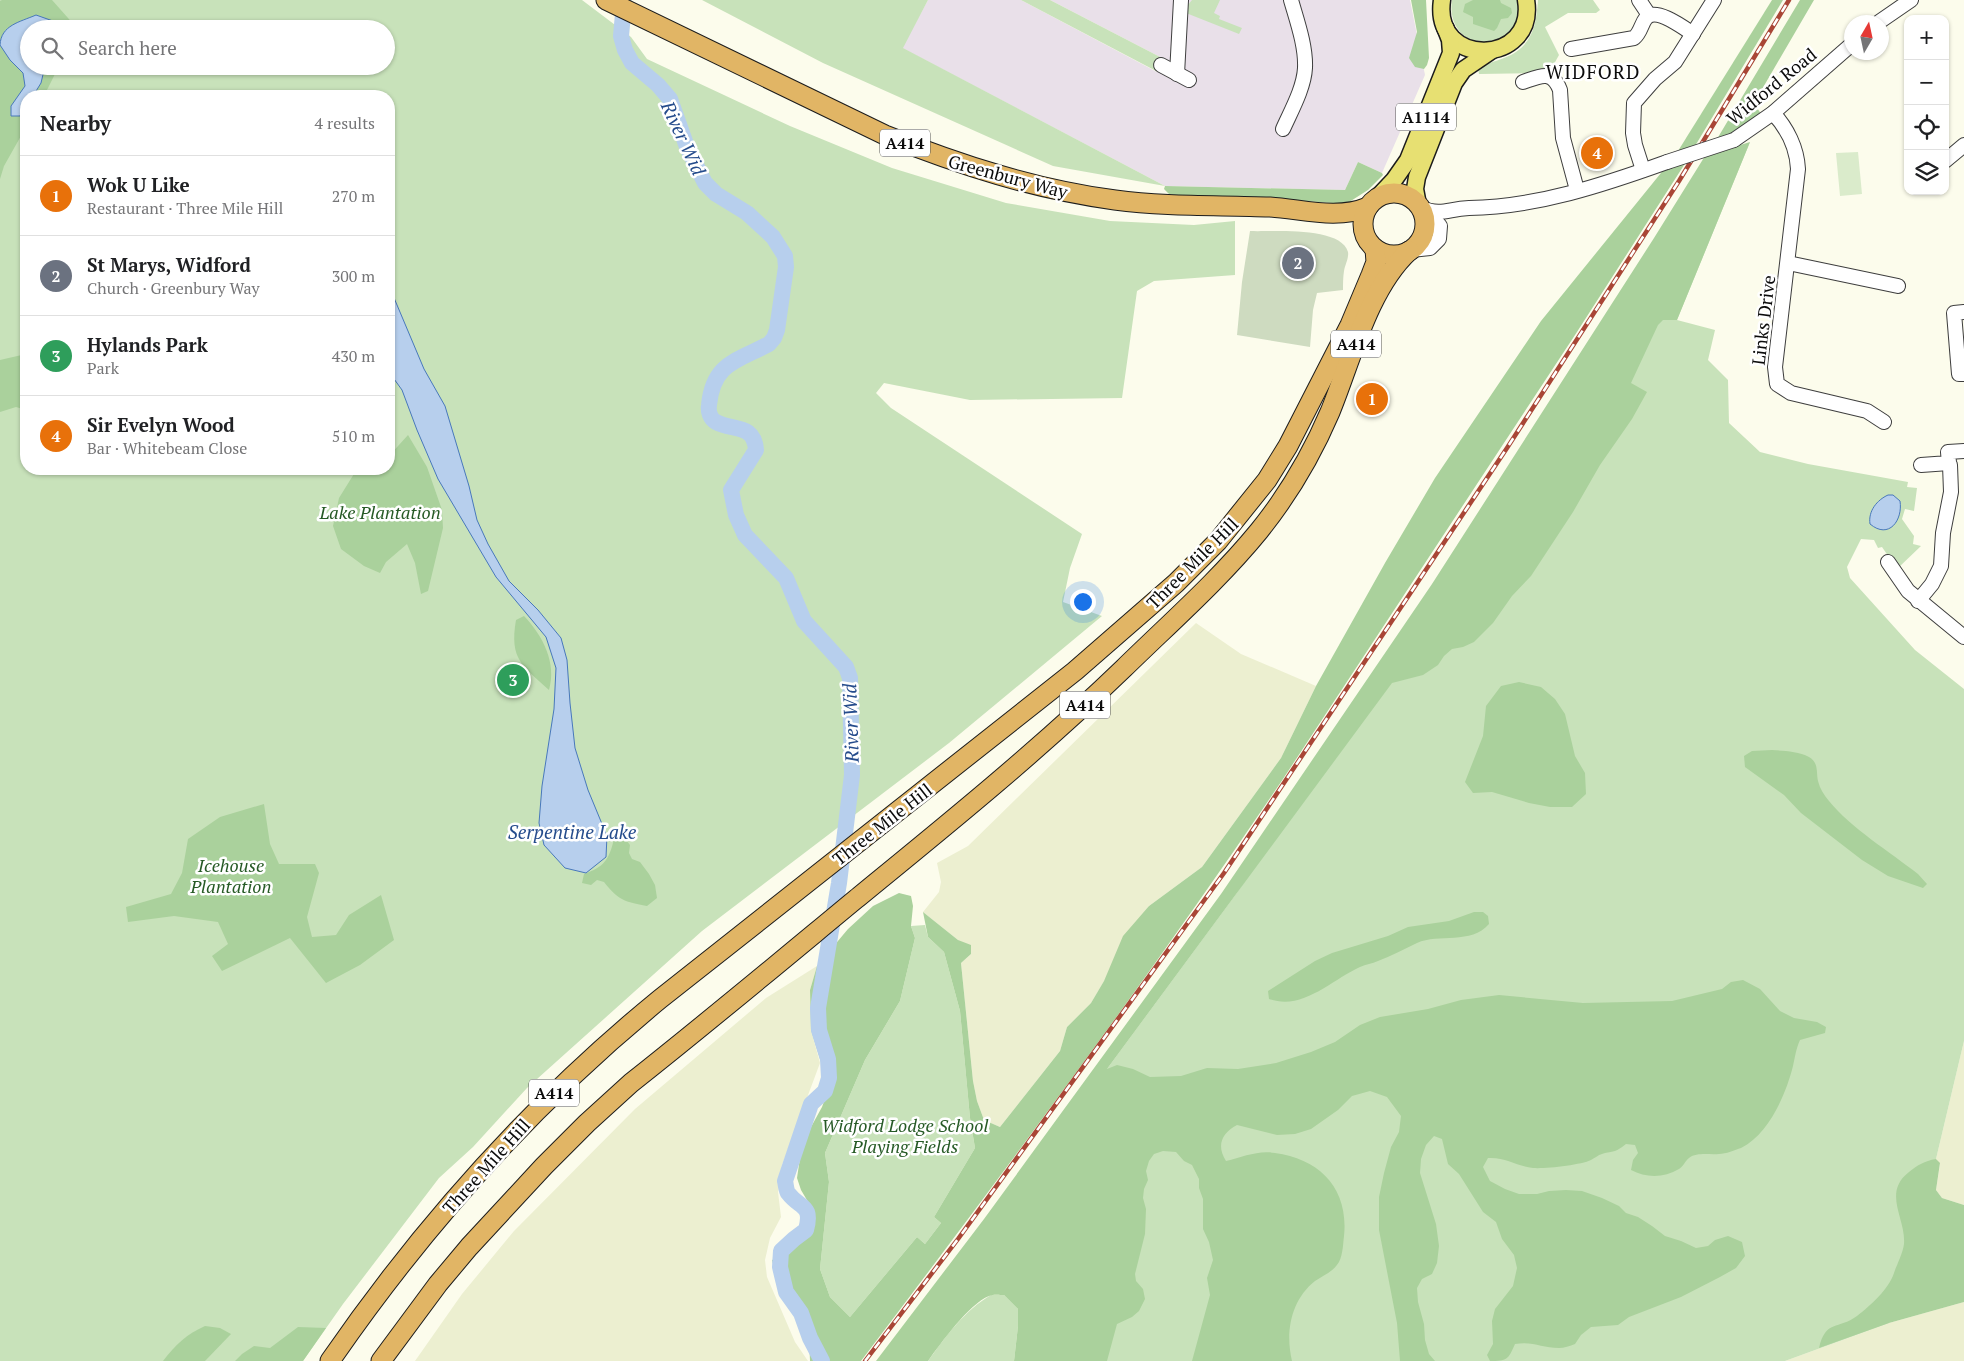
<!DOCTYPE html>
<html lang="en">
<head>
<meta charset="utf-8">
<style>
  :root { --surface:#fff; --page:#f2f2f2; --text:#202124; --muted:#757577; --line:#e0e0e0; --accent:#b45309 }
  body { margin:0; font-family:"PT Serif",serif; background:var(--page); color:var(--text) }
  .controls { position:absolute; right:15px; top:15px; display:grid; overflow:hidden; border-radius:10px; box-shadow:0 1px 4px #0004 }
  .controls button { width:45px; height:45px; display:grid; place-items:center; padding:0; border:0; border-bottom:1px solid var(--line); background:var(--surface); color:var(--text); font:25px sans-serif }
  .compass { position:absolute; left:1844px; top:15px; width:45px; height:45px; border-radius:50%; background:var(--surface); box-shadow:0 1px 4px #0004; rotate:9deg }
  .you { position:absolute; left:1082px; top:601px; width:18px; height:18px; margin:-12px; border:4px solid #fff; border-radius:50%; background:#1a73e8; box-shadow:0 0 0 8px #1a73e833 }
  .badge { display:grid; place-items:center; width:32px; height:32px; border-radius:50%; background:var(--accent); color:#fff; font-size:16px; font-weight:700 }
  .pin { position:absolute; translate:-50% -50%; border:2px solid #fff; box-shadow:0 1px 5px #0006 }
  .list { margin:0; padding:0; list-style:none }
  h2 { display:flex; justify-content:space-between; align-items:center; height:65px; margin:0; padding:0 20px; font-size:21px }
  h2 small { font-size:16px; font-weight:400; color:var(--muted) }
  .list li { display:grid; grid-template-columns:32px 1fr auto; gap:15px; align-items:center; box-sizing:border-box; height:80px; padding:0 20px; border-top:1px solid var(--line) }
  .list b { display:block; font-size:19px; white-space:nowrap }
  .list p { margin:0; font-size:16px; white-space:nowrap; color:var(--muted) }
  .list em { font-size:16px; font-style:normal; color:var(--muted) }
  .icon { flex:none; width:28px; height:28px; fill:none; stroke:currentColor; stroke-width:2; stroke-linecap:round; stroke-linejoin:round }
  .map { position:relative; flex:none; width:1964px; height:1361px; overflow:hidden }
  .search { position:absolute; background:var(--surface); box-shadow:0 1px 4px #0004; left:20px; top:20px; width:375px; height:55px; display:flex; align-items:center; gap:12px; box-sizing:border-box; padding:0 18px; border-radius:28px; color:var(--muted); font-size:19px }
  .panel { position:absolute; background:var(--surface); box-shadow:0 1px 4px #0004; left:20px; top:90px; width:375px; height:385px; border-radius:20px }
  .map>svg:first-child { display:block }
</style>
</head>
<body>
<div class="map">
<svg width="1964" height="1361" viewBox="0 0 1964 1361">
  <rect width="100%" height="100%" fill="#fcfcec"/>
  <polygon fill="#e9e0e9" points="928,0 1021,0 1157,72 1164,59 1050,0 1410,0 1425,75 1382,173 1358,162 1345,190 1165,186 902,48"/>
  <g fill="#ecefd0">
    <polygon points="1196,623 1241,654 1316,686 1281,758 1202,867 1149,906 1091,1003 1067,1027 1060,1051 1000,1127 984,1120 977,1101 973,1081 961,963 971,954 958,940 923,912 939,892 941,882 937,863 968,846"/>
    <polygon points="817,966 810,990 811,1030 820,1063 782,1165 778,1192 781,1217 770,1238 765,1260 767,1277 795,1342 808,1361 415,1361 462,1294 514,1231 635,1109 766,998"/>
    <polygon points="1964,1041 1964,1205 1942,1198 1936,1190 1940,1164 1936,1159"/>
    <polygon points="1964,1302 1964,1361 1785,1361 1889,1323"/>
  </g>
  <g fill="#c8e2ba" fill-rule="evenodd">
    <path d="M0,0H582L631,37L647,59L790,126L892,168L1006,203L1110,221L1194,225L1235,221V275L1154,281L1137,291L1122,398L970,400L884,383L876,393L891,408L1082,534L1070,568L1063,602L1102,616L949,743L702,931L527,1088L473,1147L439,1178L343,1304L303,1361H0ZM29,29H386V66H29ZM26,96H389V469H26Z"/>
    <polygon points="702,0 928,0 903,48 1165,186 1053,166 823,63"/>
    <polygon points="1021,0 1050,0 1164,59 1158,72"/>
    <polygon points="1192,0 1220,0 1214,13 1220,16 1219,19 1242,28 1239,34 1186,13 1188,5"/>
    <path d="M1452,0H1520C1520,6 1521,14 1519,20C1501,60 1445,45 1452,0Z"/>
    <path d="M1538,0H1593L1600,10L1596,13H1568L1545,27L1559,55L1549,73L1479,74L1478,68C1486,63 1495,62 1504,58C1532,47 1536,27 1538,0Z"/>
    <path d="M1750,142L1677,320L1715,330L1708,360L1728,380L1729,423L1760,452L1808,464L1908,482L1907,487L1917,488L1914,511L1905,509L1902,519L1914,536L1913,544L1921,546L1897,569C1892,560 1887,555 1882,547L1878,548L1874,540L1861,539L1847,567L1850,578L1915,650L1964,689V1041L1936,1159L1889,1323L1785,1361H1019L1042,1157L1236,894Z"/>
    <polygon points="925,925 928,937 944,952 960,1011 970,1118 975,1148 934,1217 941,1223 925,1244 917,1237 850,1317 830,1297 820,1269 829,1182 825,1153 865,1060 900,1001 915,938 911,926"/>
    <path d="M991,1295H1004L1018,1309V1326L1014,1361H928C945,1337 965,1310 991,1295Z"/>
  </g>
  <g fill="#aad19c">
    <polygon points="2,0 52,0 76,27 29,29 29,66 59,66 44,96 26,96 26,127 4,166 0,179 0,1"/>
    <polygon points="1411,0 1426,0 1429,58 1427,65 1424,69 1415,67 1409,58 1417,32"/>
    <polygon points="1473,0 1500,0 1501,3 1511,8 1512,13 1508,18 1501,19 1497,28 1494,31 1473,24 1473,17 1463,12 1465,4"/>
    <polygon points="1772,0 1783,0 1695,146 1678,151"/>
    <polygon points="1800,0 1814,0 1754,103 1761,114 1734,133 1717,139"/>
    <path d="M1750,142L1677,320H1663L1658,325L1631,383L1647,392L1632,419L1600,465L1573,512L1531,576L1512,596L1493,623L1474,642L1463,647L1452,649L1444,656L1438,665L1423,675L1392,683L1107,1069L1117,1065L1133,1069L1150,1077L1181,1076L1207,1068L1238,1069L1276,1063L1311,1052L1335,1042L1360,1025L1380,1017L1428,1009L1461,1000L1499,995L1583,1003L1672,1001L1722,989L1731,982L1743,980L1760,989L1780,1011L1794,1018L1817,1022L1826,1027L1825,1033L1800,1040C1796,1049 1795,1057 1793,1066C1786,1094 1769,1134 1741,1148C1735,1150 1726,1154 1719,1154C1709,1155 1697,1152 1689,1158C1685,1161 1683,1167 1679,1169C1664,1178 1646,1178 1631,1170L1633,1160L1638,1153L1635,1145L1626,1144C1613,1154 1615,1150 1602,1154C1598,1155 1595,1158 1591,1160C1581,1165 1545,1169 1533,1168C1516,1166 1506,1157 1488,1158L1483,1167L1490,1181L1505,1189L1519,1194H1537L1549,1191L1566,1190L1582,1191L1602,1198L1619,1206L1626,1213L1638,1217L1652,1226L1665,1236L1681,1241L1696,1248L1708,1246L1715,1240L1728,1236L1742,1242L1745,1256L1736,1268L1720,1277L1681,1297L1629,1317L1618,1325L1591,1327L1581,1335L1575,1344C1570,1346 1564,1348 1559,1348C1542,1348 1533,1341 1515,1344C1508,1360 1507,1361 1490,1361L1487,1355L1493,1344L1492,1321L1495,1309L1513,1286L1517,1268L1514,1255L1502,1239L1496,1222L1483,1212L1459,1174L1448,1164L1442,1139L1434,1136L1426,1145L1421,1159L1420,1173L1436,1224L1439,1246L1437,1263L1432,1274L1422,1279L1417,1288L1418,1302L1424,1324L1425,1340L1429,1354L1435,1361H1400L1397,1323L1379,1230V1197L1384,1173L1391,1147L1399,1132L1401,1116L1387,1097L1370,1091L1352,1096L1338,1110L1311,1129L1295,1134L1277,1135L1237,1125C1222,1133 1216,1145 1226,1161C1243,1157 1258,1150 1275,1153C1320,1159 1349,1189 1344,1236C1343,1244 1343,1254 1339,1262C1333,1272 1324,1275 1315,1281C1291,1300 1285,1332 1292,1361H1192L1210,1295L1207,1278L1213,1260L1209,1242L1203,1229V1199L1199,1188V1179L1192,1165L1184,1161L1176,1152L1163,1151L1154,1154L1149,1161L1146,1171L1148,1180L1144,1189L1143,1198L1146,1209L1145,1234L1135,1274L1136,1281L1143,1289L1145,1299L1139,1311L1132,1317L1117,1324L1107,1361H1014L1018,1326V1309L1004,1295C1000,1295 993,1294 989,1296C969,1304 941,1343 928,1361H876L984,1219L1221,894L1432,584L1654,238L1705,156Z"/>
    <polygon points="1358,162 1382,173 1383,175 1368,190 1346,204 1278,199 1178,196 1169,194 1164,189 1165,186 1345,190"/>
    <path d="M1686,162L1575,335L1281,782C1147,980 1005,1171 861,1361H810L808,1314L781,1296L772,1260L790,1253L812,1228L814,1212L801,1190L797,1178L800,1158L811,1127L822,1107L829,1088L811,1030L810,990L817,966L848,929L873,906L899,893L911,896L913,906L911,926L915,938L900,1001L865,1060L825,1153L829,1182L820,1269L830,1297L850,1317L917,1237L925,1244L941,1223L934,1217L975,1148L970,1118L960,1011L944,952L928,937L923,912L958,940L971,945V954L961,963L973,1081L977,1101L984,1120L1000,1127L1060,1051L1067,1027L1091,1003L1104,981L1123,936L1149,906L1202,867L1281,758L1316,686L1385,563L1435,478L1541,321L1665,168Z"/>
    <polygon points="26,354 26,410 16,407 0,412 0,360"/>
    <polygon points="408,435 427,467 442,510 443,528 428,591 421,594 415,563 407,544 386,562 380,573 364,566 341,549 333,526 339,498 357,469 389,469 389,456"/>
    <path d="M524,616C543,636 557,663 549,690C523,666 509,660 516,620Z"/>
    <polygon points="1519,682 1541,687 1555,699 1565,714 1575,756 1585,773 1586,794 1572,807 1550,807 1529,803 1492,792 1473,793 1465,782 1483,736 1486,706 1501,686"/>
    <path d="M1772,750C1784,751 1798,751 1809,757C1819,763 1816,772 1818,781C1820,789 1824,795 1829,801C1851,828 1890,852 1918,874L1927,884L1923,888L1888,876L1862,860L1801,813L1784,795L1745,767L1744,756L1752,751Z"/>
    <polygon points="264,804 270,844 279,864 315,864 319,873 307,917 312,937 336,935 349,915 381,895 394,940 360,965 326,983 290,938 222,971 212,956 228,944 218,922 174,916 128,922 126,907 171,894 182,873 188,839 220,817"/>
    <path d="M623,836L630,845L629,853L632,859L640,862L649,874L655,885L657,898L647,906C625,902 618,900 604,882L597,880L591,885L582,883L584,874C604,867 609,860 614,839Z"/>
    <path d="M1474,912H1483L1488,916L1489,924C1471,945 1439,933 1417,943C1404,949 1391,956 1378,961C1372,964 1366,964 1360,967C1331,980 1303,1011 1269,999L1268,991L1315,961L1332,953L1388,936L1408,927L1449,921Z"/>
    <path d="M1936,1159L1940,1163L1936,1190L1942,1198L1964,1205V1302L1889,1323L1819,1348C1826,1319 1838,1330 1857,1316C1870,1306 1889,1289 1894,1273C1897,1264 1903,1253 1904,1244C1906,1218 1882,1193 1909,1172C1918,1165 1924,1161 1936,1159Z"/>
    <path d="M205,1326L220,1328L231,1334L205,1361H163C175,1345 187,1334 205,1326Z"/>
    <polygon points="298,1327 326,1328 303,1361 235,1361 242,1354 254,1346 270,1348"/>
  </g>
  <path fill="#cedbc0" d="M1250,231C1272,232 1341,226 1348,252C1349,258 1345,265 1344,271C1343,277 1343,284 1343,290L1317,293L1313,310L1310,347L1237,335L1242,282Z"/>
  <polygon fill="#daebcb" points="1858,152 1862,194 1840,196 1836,153"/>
  <g fill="#b7cfed" stroke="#4878bb">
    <path d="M36,15L53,21L62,27L61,29H29V66H45L41,83L33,96H26V106L20,116H11V106L25,86L23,73L10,60L0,45C1,25 20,22 36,15Z"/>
    <polygon points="389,286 424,369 445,406 469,486 477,520 488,544 509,581 538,610 561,638 567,660 570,703 575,748 588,790 607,836 606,857 586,873 565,868 544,845 539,823 542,786 554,709 556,668 546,637 496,577 438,479 417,430 402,390 389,372"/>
    <path d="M1888,495H1893L1900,501C1903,520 1889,540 1870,524C1868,511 1877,500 1888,495Z"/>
  </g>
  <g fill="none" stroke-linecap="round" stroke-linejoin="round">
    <path stroke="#b7cfed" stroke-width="16" d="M624,3L621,36L625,50L632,63L658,85L670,99L687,147L705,183L716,194L747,213L773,237L785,256L786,267L777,330L774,338L769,344C737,361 713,363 709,405C708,411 710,419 716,422C732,431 754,423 756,450L731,490L736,515L745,535L786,578L804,621L846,667L850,678L852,775L839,883L818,1008L819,1030L828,1059L829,1078L825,1091L811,1104L785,1181C786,1185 786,1190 788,1193C800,1209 813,1204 806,1230L794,1239L781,1251L780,1267L786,1292L801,1313L810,1338L822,1361"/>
    <g stroke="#3e3e3e" stroke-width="16">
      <g id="minor">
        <polyline points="1639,0 1649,15"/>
        <polyline points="1879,22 1911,0"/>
        <path d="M1571,49L1634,38C1641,32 1641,24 1646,18C1656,7 1684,28 1693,34"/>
        <polyline points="1161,65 1189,80"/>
        <polyline points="1177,74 1181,0"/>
        <path d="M1523,82C1540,76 1552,69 1560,90L1563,138L1577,190"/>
        <path d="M1773,113C1787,128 1797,148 1798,169L1775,367L1777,384L1791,393L1867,411L1884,422"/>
        <path d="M1283,129C1291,111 1304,88 1305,68C1306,46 1297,21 1291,0"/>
        <polyline points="1734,140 1773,113 1852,44"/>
        <polyline points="1945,161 1964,145"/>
        <polyline points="1643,170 1635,145 1633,133 1634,103 1655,79 1675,62 1714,0"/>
        <path d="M1420,208C1444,216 1446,209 1469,208C1537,207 1603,185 1667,162"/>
        <polyline points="1411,250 1430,248 1439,239 1440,226 1427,210"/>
        <polyline points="1788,263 1898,286"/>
        <polyline points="1964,312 1954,313 1959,374 1964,374"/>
        <polyline points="1921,465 1949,463 1948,452 1964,451"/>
        <polyline points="1888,562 1908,591 1964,637"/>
        <polyline points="1918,601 1932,584 1941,566 1943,533 1951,492 1950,465"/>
      </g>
    </g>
    <g stroke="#1c1c1c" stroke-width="19">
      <g id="major">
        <path d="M1442,0C1432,69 1537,66 1526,0"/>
        <polyline points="1377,198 1394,180 1408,160 1451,53 1450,40 1445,27"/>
        <polyline points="1418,205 1415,189 1417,177 1454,83 1463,70 1491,51"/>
      </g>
    </g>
    <g stroke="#1c1c1c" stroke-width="21">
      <g id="highway">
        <path d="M606,0L885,135C960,165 1034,189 1115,200C1166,207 1218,205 1270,207C1302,209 1337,220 1368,207"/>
        <circle cx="1394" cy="224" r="31"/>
        <path d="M330,1361C423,1226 533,1103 660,999L1075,671L1176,583L1218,541L1267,480L1288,446L1350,325L1371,275L1376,262L1375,249"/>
        <path d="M381,1361L438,1284L469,1247L544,1166L587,1123L631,1083C707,1023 781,961 856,899C948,824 1039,750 1124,668C1170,623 1219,580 1259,531C1288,495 1312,454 1330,412C1351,361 1368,289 1409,251"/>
      </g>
    </g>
    <use href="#minor" stroke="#fff" stroke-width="14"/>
    <use href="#major" stroke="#e7e072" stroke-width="16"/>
    <use href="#highway" stroke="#e1b565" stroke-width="19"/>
    <g stroke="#a94636" stroke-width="4.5">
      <polyline id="rail" points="865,1361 958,1239 1224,873 1507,448 1679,181 1789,0"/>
    </g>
    <use href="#rail" stroke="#fff" stroke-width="2.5" stroke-dasharray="8" stroke-linecap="butt"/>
    <g stroke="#3e3e3e" stroke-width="16" stroke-linecap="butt">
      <polyline id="minor-bridge" points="1667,162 1734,140"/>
    </g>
    <use href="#minor-bridge" stroke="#fff" stroke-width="14"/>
  </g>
  <g text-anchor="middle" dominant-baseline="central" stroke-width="5" stroke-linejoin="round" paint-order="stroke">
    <g fill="#fff" stroke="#545454" stroke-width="1">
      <rect x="1396" y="103.5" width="60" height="27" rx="4"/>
      <rect x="880" y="129.5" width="50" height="27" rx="4"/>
      <rect x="1331" y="330.5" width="50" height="27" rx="4"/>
      <rect x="1060" y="691.5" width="50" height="27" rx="4"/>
      <rect x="529" y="1079.5" width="50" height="27" rx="4"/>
    </g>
    <g font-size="16" font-weight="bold" fill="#0b0b0b">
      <text x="1426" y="117">A1114</text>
      <text x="905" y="143">A414</text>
      <text x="1356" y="344">A414</text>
      <text x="1085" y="705">A414</text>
      <text x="554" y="1093">A414</text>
    </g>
    <g font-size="18" fill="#0b0b0b" stroke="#fff">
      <text transform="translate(1771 86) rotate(-39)">Widford Road</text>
      <text transform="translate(1008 176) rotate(15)">Greenbury Way</text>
      <text transform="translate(1763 320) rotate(-83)">Links Drive</text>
      <text transform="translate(1192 563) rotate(-45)">Three Mile Hill</text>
      <text transform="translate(882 824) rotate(-38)">Three Mile Hill</text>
      <text transform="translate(486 1166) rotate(-48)">Three Mile Hill</text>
    </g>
    <g font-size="18" font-style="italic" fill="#265a25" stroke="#fff">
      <text x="380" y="512">Lake Plantation</text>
      <text x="231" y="865">Icehouse<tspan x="231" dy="21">Plantation</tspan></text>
      <text x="905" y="1125">Widford Lodge School<tspan x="905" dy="21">Playing Fields</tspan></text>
    </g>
    <g font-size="19" letter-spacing="1" fill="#0b0b0b" stroke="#fff">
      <text x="1593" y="71">WIDFORD</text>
    </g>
    <g font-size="19" font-style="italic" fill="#254c8c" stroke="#fff">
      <text transform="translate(684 138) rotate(65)">River Wid</text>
      <text transform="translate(850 723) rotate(-92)">River Wid</text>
      <text x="572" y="831">Serpentine Lake</text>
    </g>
  </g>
</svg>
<div class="controls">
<button>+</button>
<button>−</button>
<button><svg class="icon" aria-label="locate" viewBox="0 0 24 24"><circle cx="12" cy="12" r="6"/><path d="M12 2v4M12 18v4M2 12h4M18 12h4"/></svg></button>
<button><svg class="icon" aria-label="layers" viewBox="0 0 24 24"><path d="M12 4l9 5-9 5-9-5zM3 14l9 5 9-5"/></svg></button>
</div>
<svg class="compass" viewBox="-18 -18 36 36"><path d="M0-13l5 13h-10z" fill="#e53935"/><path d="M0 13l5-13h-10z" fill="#757577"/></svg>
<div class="you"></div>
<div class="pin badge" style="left:1372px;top:399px;background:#e8710a">1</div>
<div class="pin badge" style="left:1298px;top:263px;background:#6b7280">2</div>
<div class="pin badge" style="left:513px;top:680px;background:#2e9e5b">3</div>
<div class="pin badge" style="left:1597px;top:153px;background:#e8710a">4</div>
<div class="search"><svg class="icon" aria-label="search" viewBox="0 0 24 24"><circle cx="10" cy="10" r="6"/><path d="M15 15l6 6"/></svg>Search here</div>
<section class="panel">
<h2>Nearby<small>4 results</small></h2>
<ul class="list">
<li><span class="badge" style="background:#e8710a">1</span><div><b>Wok U Like</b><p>Restaurant · Three Mile Hill</p></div><em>270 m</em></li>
<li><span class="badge" style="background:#6b7280">2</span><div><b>St Marys, Widford</b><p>Church · Greenbury Way</p></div><em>300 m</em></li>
<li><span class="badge" style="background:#2e9e5b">3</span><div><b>Hylands Park</b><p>Park</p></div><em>430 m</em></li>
<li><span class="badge" style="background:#e8710a">4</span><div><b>Sir Evelyn Wood</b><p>Bar · Whitebeam Close</p></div><em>510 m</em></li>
</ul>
</section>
</div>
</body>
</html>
